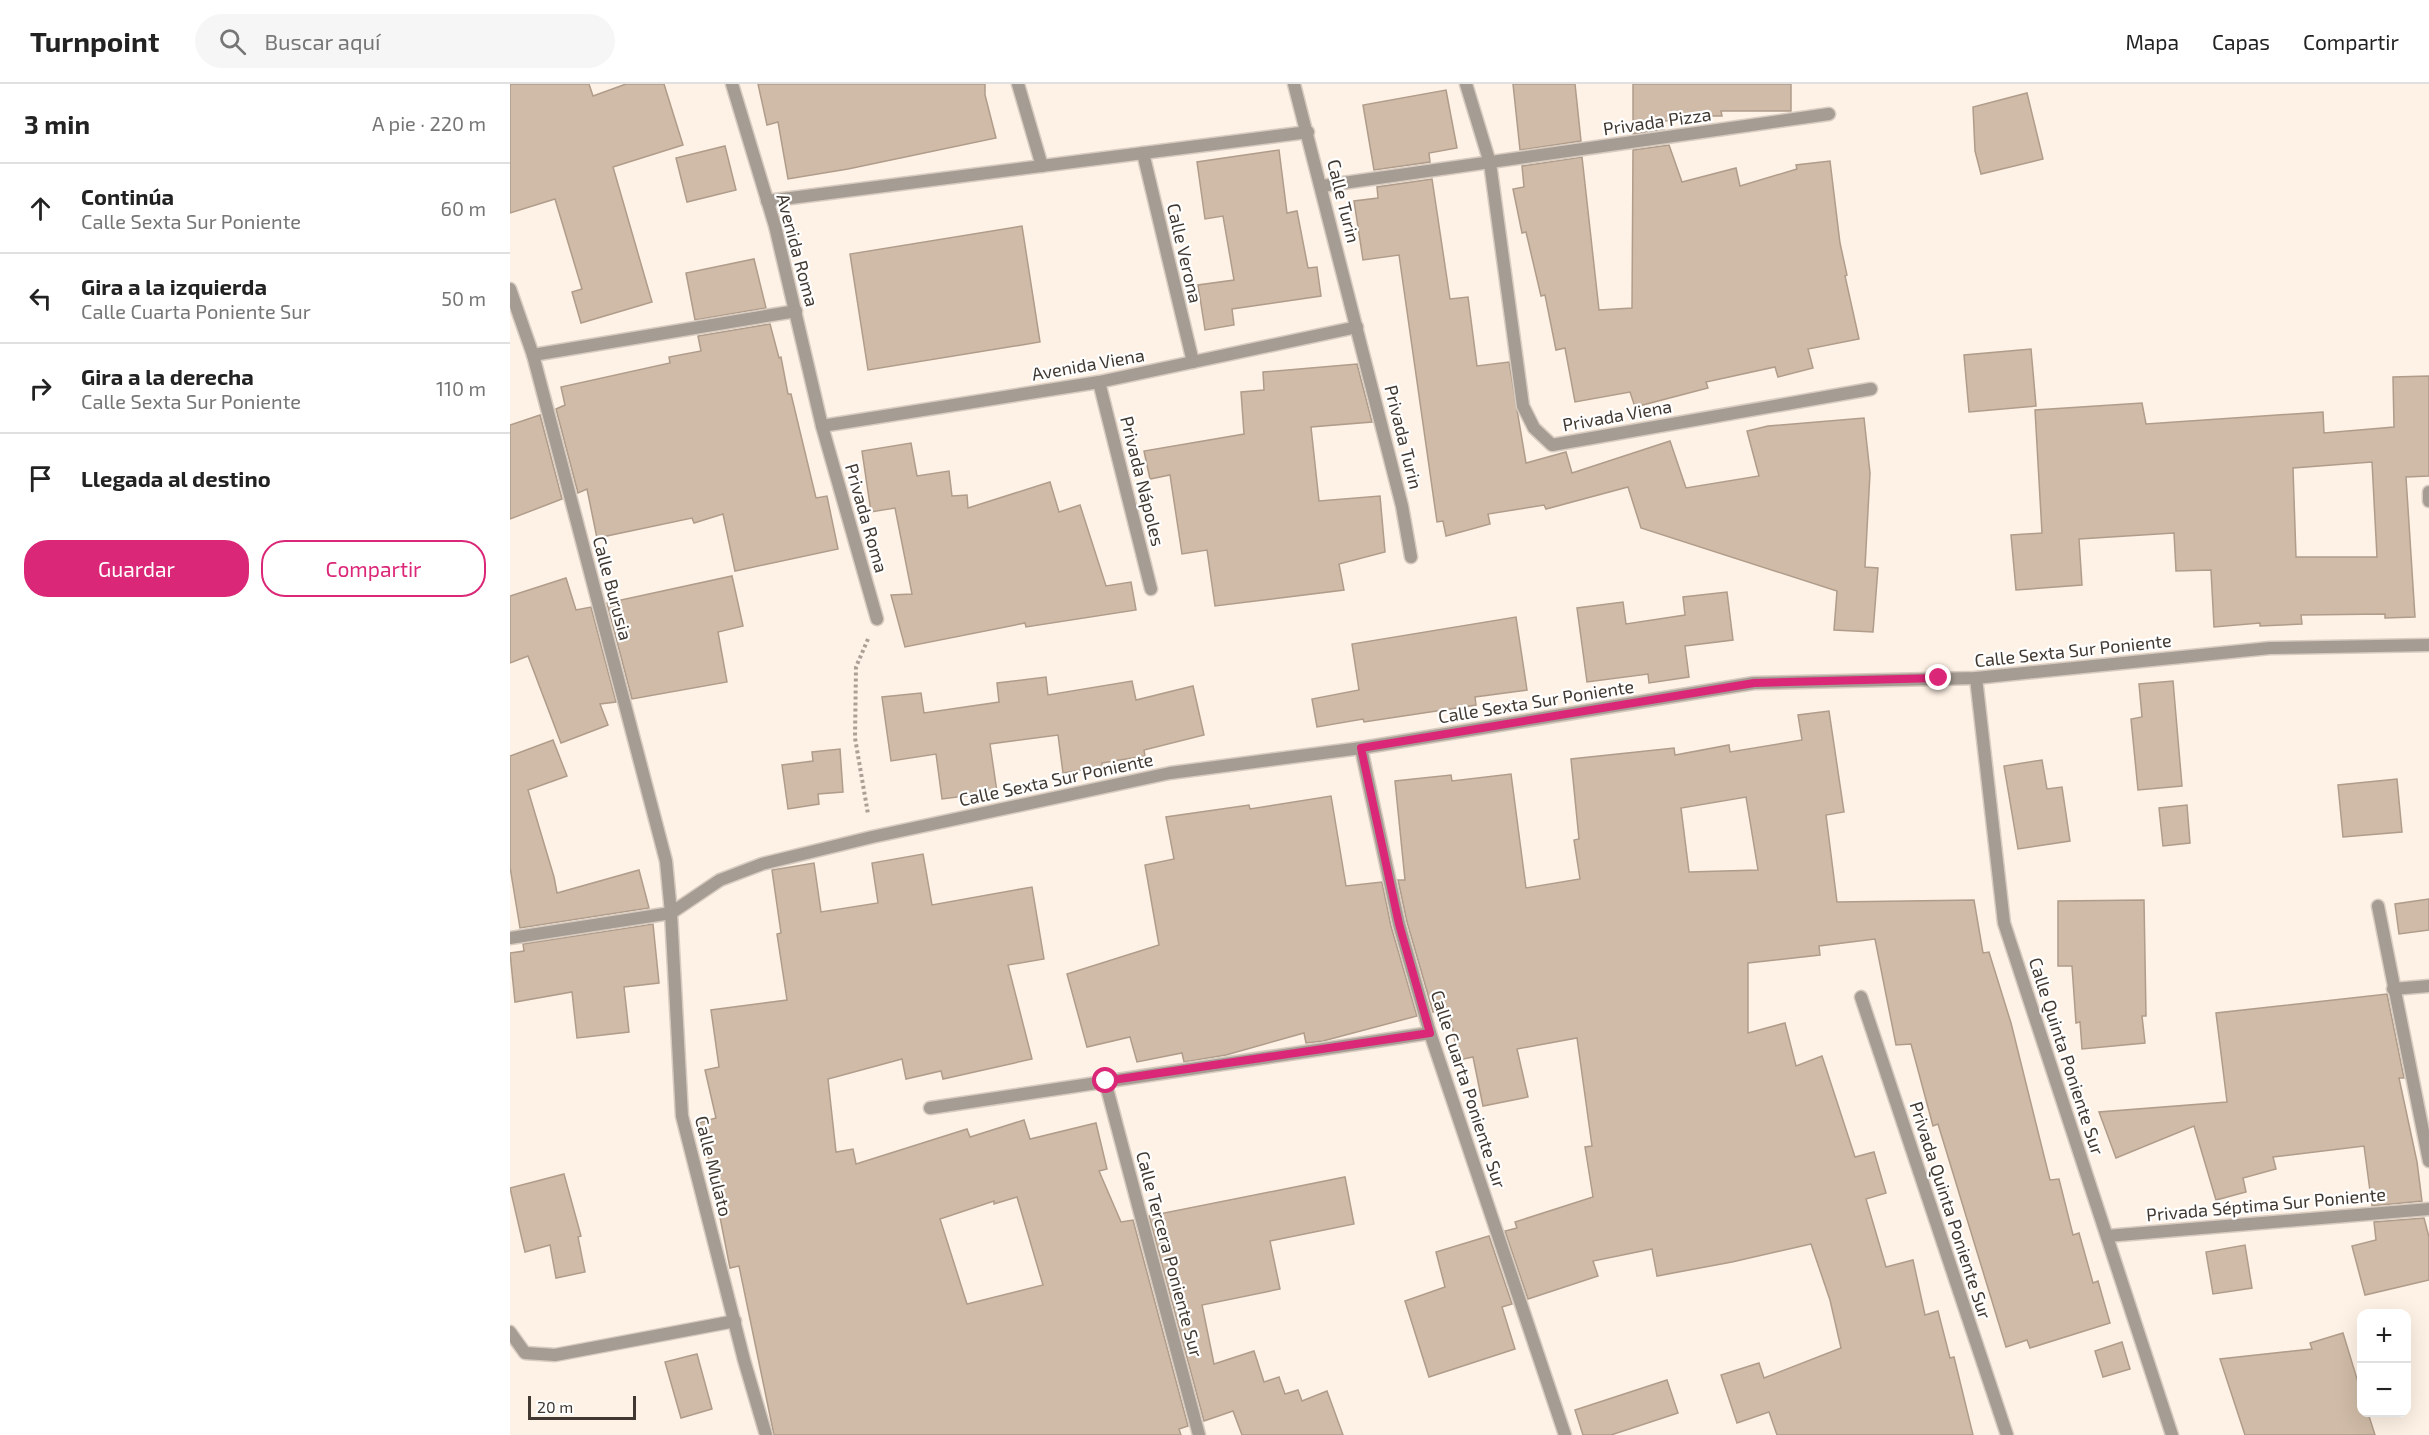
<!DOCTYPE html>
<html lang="es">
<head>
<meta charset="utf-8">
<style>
  :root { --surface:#fff; --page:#f6f6f6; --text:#222; --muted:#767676; --line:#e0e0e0; --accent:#db2777 }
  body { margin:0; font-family:"Exo 2",sans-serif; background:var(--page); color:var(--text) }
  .controls { position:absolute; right:18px; bottom:18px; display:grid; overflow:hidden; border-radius:12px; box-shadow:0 6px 24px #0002 }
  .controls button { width:54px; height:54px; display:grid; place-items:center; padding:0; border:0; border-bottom:2px solid var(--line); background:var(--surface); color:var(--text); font:30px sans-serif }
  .scale { position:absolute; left:18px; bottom:15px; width:108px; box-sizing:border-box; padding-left:6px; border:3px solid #413931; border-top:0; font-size:16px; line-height:21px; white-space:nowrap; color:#413931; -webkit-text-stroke:4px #fff; paint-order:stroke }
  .stop { position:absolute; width:18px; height:18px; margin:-14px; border:4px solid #db2777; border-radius:50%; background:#fff }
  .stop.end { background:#db2777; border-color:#fff; box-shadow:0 2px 6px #0008 }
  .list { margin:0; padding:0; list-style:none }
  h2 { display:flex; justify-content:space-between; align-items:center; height:78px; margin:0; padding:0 24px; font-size:26px }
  h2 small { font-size:20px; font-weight:400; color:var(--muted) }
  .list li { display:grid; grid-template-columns:39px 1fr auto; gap:18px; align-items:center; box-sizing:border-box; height:90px; padding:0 24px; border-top:2px solid var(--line) }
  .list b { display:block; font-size:22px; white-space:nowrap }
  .list p { margin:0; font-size:20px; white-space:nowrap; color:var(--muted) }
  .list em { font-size:20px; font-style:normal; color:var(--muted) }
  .actions { display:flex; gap:12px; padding:18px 24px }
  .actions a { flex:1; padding:14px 0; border:2px solid var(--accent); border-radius:24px; text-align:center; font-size:21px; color:var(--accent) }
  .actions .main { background:var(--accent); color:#fff }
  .icon { flex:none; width:33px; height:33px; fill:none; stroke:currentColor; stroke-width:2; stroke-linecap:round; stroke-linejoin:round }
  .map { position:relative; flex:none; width:1919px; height:1351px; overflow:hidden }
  header { display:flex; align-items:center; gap:36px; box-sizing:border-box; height:84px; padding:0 30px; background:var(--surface); border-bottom:2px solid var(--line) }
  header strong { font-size:28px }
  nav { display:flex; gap:33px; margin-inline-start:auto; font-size:21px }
  .search { width:420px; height:54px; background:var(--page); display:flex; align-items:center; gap:15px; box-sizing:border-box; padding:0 21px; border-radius:33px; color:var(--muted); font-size:22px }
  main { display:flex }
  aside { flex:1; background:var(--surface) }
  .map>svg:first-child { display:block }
</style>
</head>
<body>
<header>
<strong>Turnpoint</strong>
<div class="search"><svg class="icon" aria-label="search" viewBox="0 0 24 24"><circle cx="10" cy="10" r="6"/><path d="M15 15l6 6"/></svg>Buscar aquí</div>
<nav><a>Mapa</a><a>Capas</a><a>Compartir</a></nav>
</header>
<main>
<aside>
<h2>3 min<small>A pie · 220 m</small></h2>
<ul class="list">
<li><svg class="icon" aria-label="ahead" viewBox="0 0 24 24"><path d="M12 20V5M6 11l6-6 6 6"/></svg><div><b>Continúa</b><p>Calle Sexta Sur Poniente</p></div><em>60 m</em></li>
<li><svg class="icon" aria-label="left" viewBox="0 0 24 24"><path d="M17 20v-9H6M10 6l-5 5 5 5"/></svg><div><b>Gira a la izquierda</b><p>Calle Cuarta Poniente Sur</p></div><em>50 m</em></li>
<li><svg class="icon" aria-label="right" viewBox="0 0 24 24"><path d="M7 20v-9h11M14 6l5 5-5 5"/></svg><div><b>Gira a la derecha</b><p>Calle Sexta Sur Poniente</p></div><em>110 m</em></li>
<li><svg class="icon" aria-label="arrive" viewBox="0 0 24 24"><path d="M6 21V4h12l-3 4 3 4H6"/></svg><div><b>Llegada al destino</b></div></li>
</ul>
<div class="actions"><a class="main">Guardar</a><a>Compartir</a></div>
</aside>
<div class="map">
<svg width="1919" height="1351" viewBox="0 0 1919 1351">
  <rect width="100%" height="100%" fill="#fef1e5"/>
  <g fill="#cfbba7" stroke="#b09c8a" stroke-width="1.5" fill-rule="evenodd">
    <polygon points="0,0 79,0 83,12 116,0 154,0 173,61 103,83 142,218 71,239 62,208 72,205 45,115 0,129"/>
    <polygon points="248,0 475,0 475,11 486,54 338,85 278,95 268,38 257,41"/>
    <polygon points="1003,0 1065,0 1071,57 1010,66"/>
    <polygon points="1123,0 1281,0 1281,27 1211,27 1212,32 1181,32 1181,36 1151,37 1154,45 1123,50"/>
    <polygon points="936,6 947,64 919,69 920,78 864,86 853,21"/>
    <polygon points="1517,9 1533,75 1471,90 1465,67 1463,23"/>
    <polygon points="1159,61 1172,98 1226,84 1230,102 1287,85 1286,81 1320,77 1330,159 1337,191 1335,192 1349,255 1298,265 1303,284 1268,293 1265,283 1196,298 1198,304 1125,323 1120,308 1065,318 1055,264 1046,266 1035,211 1031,212 1016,148 1012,149 1003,105 1014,103 1012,82 1072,73 1089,226 1122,224 1123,66"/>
    <polygon points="215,62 226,106 177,118 166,74"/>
    <polygon points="769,66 777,129 787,127 798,184 807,183 811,212 722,225 724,241 695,246 688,201 724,196 713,132 695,135 687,78"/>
    <polygon points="922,95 940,215 958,213 967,282 999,278 1016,379 1056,368 1062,389 1160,357 1176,404 1249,392 1237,347 1258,342 1354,334 1360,389 1355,483 1368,484 1363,548 1324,546 1327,507 1131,444 1118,403 1036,425 1034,421 978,430 980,440 936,452 933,437 927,438 889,171 853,176 844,117 868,114 867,103"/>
    <polygon points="512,142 530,258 358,286 340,170"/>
    <polygon points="244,175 256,224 185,236 176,189"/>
    <polygon points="260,240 269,274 271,273 278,310 281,310 306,414 317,412 328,465 225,487 213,430 184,439 182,434 87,454 77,405 68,409 46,325 55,321 51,303 160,279 159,273 191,267 188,252"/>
    <polygon points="1521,265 1526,322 1459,328 1454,271"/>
    <polygon points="847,280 862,338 801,343 809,417 870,412 875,468 829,480 834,506 705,522 697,466 672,470 660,391 640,395 634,367 734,350 731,308 754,306 753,288"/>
    <path d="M1919,292V392L1896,393L1905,533L1875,534V530L1791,531L1792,540L1750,542V539L1704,543L1701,486L1666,487L1664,449L1569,455L1572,501L1506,506L1501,451L1532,449L1525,326L1632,319L1636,340L1813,328L1814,349L1884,343L1883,293ZM1862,378L1867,473H1786L1783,384Z"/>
    <polygon points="30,331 52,415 0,435 0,341"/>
    <polygon points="401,359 407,392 439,387 442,412 457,411 458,424 540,398 549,428 570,421 596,502 621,498 626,526 516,543 515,539 395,563 381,511 402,510 385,424 361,428 352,367"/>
    <polygon points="222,492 233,542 208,548 217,598 122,615 97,519"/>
    <polygon points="56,494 66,526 81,523 106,618 90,620 98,641 51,659 18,572 0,579 0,512"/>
    <polygon points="1217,508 1223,556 1175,562 1179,593 1139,599 1138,590 1077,598 1067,524 1113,518 1116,540 1175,531 1173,513"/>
    <polygon points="1006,533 1017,606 965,613 966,621 854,638 853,635 807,643 802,615 849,606 842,560"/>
    <polygon points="536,593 538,611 622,597 626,616 683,602 694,651 634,666 635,672 592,679 592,683 553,689 548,651 480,660 487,708 432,715 426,670 381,677 372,613 411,609 414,629 489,618 487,599"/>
    <polygon points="1663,597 1672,702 1628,706 1621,635 1632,633 1629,600"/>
    <path d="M1319,627L1334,728L1316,731L1327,818L1464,816L1473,869L1479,868L1501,939L1540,1096L1549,1095L1563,1151L1569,1149L1583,1199L1588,1197L1600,1239L1520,1264L1517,1256L1496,1263L1428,1040L1423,1042L1401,960L1386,961L1365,855L1309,862L1310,871L1238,879V949L1275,939L1286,982L1312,972L1345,1073L1364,1068L1376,1109L1356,1115L1376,1183L1403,1176L1415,1231L1428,1227L1440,1274L1444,1273L1463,1351H1267L1259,1328L1227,1339L1211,1291L1249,1279L1254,1294L1331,1264L1320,1216L1301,1160L1222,1178L1147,1192L1142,1165L1083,1177L1088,1192L1018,1215L995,1147L1007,1144L1005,1138L1083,1113L1075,1063L1082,1062L1067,954L1007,965L1018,1013L973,1022L963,973L948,976L940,929H937L936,924L923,928L897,838L888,796H895L885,697L941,691L942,697L1001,690L1016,804L1070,795L1064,756L1069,755L1061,675L1164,664L1165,671L1219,661L1220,668L1292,656L1288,631ZM1236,713L1248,786L1179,788L1171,724Z"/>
    <polygon points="43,656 57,692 18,706 44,793 47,809 129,786 139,824 10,844 0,783 0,672"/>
    <polygon points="330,665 333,708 308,710 309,720 278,725 272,681 303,677 302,668"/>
    <polygon points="1532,676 1537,705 1552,703 1560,757 1508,765 1494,682"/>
    <polygon points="1887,695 1892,748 1833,753 1828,701"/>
    <polygon points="821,712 836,802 872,798 881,842 907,932 813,957 796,959 794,949 716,971 674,978 672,969 627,978 620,953 577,963 557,890 649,861 635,781 664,775 656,733 739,721 740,725"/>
    <polygon points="1677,721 1680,759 1653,762 1649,724"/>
    <path d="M413,770L422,821L522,803L534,875L498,881L522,975L433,995L431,987L396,995L392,975L318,995L326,1068L343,1065L346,1080L457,1045L460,1053L514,1036L520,1055L586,1039L597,1085L589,1087L611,1138L623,1136L678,1342L669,1345L671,1351H264L229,1182L220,1184L197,1067L194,1068L188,1039L206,1034L195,986L209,983L201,926L277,916L267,850L271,849L262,786L304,779L311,828L368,819L362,779ZM507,1113L533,1201L457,1220L430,1135L484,1117V1120Z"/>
    <polygon points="1919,815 1919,846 1889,850 1885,820"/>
    <polygon points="1634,816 1636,932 1632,932 1635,959 1572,965 1570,938 1566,939 1562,882 1548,882 1548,817"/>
    <polygon points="143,840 149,899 114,903 119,948 67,954 62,908 5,918 0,869 14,867 13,860"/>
    <polygon points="1877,910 1894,994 1889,994 1907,1078 1912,1117 1862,1122 1854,1062 1763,1073 1766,1085 1733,1094 1736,1108 1706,1116 1684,1042 1606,1074 1589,1028 1717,1018 1706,929"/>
    <polygon points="54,1090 71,1152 68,1153 75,1188 46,1194 40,1161 15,1168 0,1104"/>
    <polygon points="835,1093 844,1140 760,1157 770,1205 692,1221 704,1280 744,1267 754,1298 769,1293 775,1310 788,1306 792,1317 817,1307 833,1351 732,1351 723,1327 694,1337 639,1132"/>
    <polygon points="1914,1134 1919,1153 1919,1196 1855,1211 1842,1162 1866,1156 1864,1138"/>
    <polygon points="979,1152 1002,1220 992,1223 1005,1265 919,1293 895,1217 935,1203 926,1168"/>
    <polygon points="1735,1161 1742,1204 1703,1210 1696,1168"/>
    <polygon points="1833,1249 1851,1308 1851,1329 1858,1329 1865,1351 1735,1351 1710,1275 1802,1265 1800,1259"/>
    <polygon points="1612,1258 1620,1285 1593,1293 1585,1267"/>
    <polygon points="187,1270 202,1325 171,1334 155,1278"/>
    <polygon points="1157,1296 1168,1329 1101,1351 1073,1351 1065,1326"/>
  </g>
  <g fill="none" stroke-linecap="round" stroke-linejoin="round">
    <g stroke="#d8ccc1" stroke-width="15">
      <g id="lane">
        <polyline points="1919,408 1919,417"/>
        <polyline points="1883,905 1919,902"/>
      </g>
    </g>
    <g stroke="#d8ccc1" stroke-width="15">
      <g id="street">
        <polyline points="222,0 265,142 312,342 367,535"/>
        <polyline points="508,0 532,82"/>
        <polyline points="784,0 892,422 901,473"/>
        <polyline points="956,0 980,79 1013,322 1024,344 1042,361 1361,305"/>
        <polyline points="633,69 683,278"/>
        <polyline points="812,102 1319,30"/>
        <polyline points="257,117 798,48"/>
        <polyline points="0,205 23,271 156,777 161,829 172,1032 234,1276 256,1351"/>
        <polyline points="23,271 286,227"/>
        <polyline points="589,298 641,505"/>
        <polyline points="312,342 589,298 847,243"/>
        <polyline points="1466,594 1494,839 1662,1351"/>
        <polyline points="851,664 889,840 920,949 1055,1351"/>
        <polyline points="1868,822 1919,1077"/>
        <polyline points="0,854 161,829 210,796 252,780 362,753 660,689 851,664 1244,599 1466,594 1760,564 1919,561"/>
        <polyline points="1351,913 1497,1351"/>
        <polyline points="595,997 689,1351"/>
        <polyline points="420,1024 920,949"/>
        <polyline points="1597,1152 1919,1125"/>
        <polyline points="0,1248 15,1269 45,1271 225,1237"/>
      </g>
    </g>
    <polyline stroke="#aba096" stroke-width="4" stroke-dasharray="3 3" stroke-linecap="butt" points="358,555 346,583 345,654 358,730"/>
    <use href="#lane" stroke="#a59c93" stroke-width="12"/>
    <use href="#street" stroke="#a59c93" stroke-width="12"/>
  </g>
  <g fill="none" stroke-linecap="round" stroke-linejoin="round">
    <polyline stroke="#db2777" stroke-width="8" points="596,997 920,949 889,840 851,664 1244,599 1429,594"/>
  </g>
  <g text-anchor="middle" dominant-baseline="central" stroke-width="4.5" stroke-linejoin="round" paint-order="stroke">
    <g font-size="18" fill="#413931" stroke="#fff">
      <text transform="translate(1147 37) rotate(-8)">Privada Pizza</text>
      <text transform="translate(834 117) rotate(76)">Calle Turin</text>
      <text transform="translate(288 166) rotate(75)">Avenida Roma</text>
      <text transform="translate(675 169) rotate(77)">Calle Verona</text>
      <text transform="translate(578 280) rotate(-10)">Avenida Viena</text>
      <text transform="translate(1107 331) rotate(-10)">Privada Viena</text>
      <text transform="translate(894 353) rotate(76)">Privada Turin</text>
      <text transform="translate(633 397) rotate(76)">Privada Nápoles</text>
      <text transform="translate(357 434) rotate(74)">Privada Roma</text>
      <text transform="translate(103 504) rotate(75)">Calle Burusia</text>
      <text transform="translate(1563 566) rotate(-6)">Calle Sexta Sur Poniente</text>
      <text transform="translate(1026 617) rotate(-9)">Calle Sexta Sur Poniente</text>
      <text transform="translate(546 695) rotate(-12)">Calle Sexta Sur Poniente</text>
      <text transform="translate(1557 972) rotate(72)">Calle Quinta Poniente Sur</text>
      <text transform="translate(959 1005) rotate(72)">Calle Cuarta Poniente Sur</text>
      <text transform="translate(204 1082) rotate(76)">Calle Mulato</text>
      <text transform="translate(1756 1120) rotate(-5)">Privada Séptima Sur Poniente</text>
      <text transform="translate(1441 1126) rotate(72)">Privada Quinta Poniente Sur</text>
      <text transform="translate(660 1170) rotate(75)">Calle Tercera Poniente Sur</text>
    </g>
  </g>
</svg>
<div class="controls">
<button>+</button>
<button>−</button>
</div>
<div class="scale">20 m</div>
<div class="stop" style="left:596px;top:997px"></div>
<div class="stop end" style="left:1429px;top:594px"></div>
</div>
</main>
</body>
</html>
